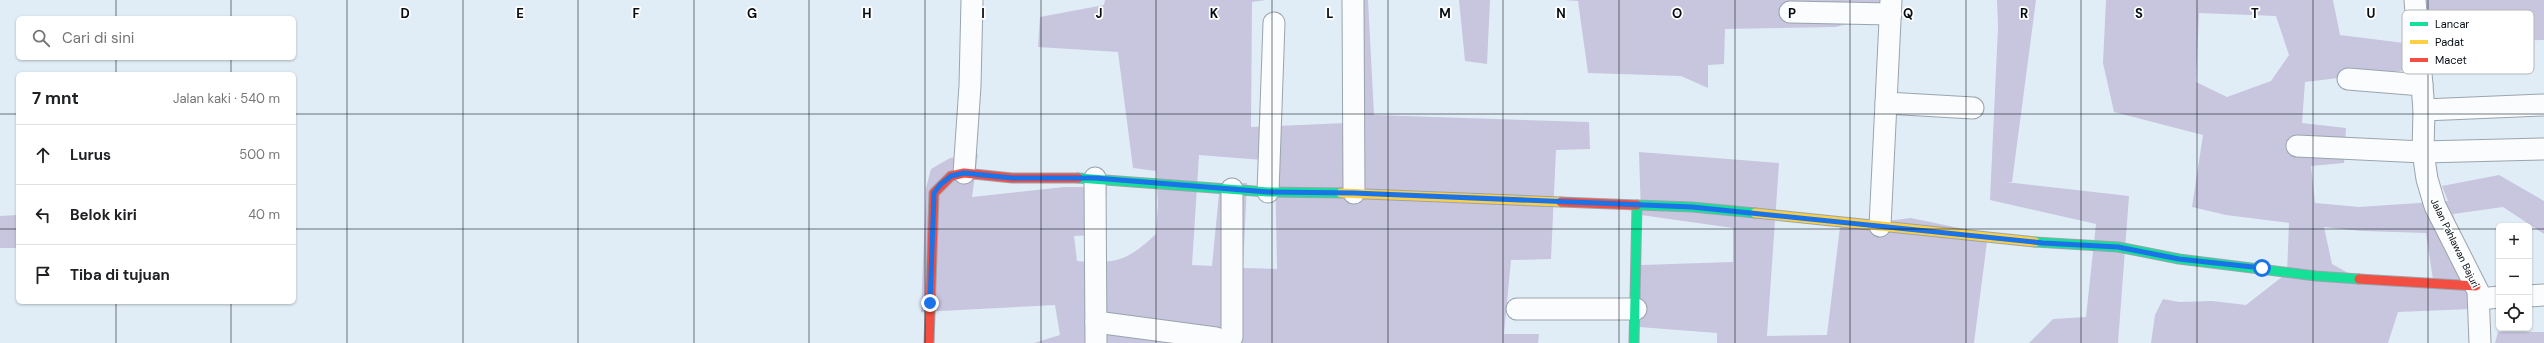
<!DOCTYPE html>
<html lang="id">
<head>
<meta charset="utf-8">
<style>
  :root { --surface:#fff; --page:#f2f2f2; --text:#202124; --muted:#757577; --line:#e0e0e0 }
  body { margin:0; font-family:"DM Sans",sans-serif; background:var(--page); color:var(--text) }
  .controls { position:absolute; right:12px; bottom:12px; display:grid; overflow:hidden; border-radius:6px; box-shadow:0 1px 3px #0004 }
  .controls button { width:36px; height:36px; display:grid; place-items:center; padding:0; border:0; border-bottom:1px solid var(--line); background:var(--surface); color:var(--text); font:20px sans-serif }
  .stop { position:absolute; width:12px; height:12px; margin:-9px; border:3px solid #1a73e8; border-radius:50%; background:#fff }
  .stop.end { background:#1a73e8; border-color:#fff; box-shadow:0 1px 4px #0008 }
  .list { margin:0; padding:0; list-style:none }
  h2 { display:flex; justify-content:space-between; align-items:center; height:52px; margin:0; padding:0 16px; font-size:17px }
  h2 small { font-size:13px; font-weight:400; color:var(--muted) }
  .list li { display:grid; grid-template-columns:26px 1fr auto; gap:12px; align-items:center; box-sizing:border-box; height:60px; padding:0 16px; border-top:1px solid var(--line) }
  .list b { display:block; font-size:15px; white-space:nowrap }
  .list em { font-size:13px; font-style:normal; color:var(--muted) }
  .icon { flex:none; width:22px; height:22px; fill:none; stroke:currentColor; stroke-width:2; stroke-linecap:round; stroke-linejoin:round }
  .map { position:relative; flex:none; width:2544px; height:343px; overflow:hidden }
  .search { position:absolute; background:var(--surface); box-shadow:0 1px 3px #0004; left:16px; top:16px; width:280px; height:44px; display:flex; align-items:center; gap:10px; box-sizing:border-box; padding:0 14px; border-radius:6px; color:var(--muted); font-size:15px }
  .panel { position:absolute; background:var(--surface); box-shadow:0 1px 3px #0004; left:16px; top:72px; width:280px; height:232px; border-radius:6px }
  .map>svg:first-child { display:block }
</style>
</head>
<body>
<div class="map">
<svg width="2544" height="343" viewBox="0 0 2544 343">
  <rect width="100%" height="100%" fill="#e1edf6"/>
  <g fill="#c8c5df" fill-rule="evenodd">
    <path d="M1105,0H1266L1252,2L1251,127L1347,123L1344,0H1368L1374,115L1589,122L1590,149L1556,150L1551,259L1511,260L1504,334H1539L1538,343H1034L1060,335L1055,305L921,312L926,188L931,169L950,158L978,154L972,197L1064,187H1107L1104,220L1093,235L1074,236L1077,261C1117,264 1127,261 1156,234L1158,203L1156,171L1133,168L1118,52L1038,47L1040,17L1104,5ZM1199,155L1275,161L1277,269L1243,268L1247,183H1220L1212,266L1192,265Z"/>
    <polygon points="1459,0 1490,0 1487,64 1465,61"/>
    <polygon points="1563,0 1891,0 1891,14 1835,27 1725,29 1724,64 1708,65 1708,88 1681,76 1588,73 1578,1"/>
    <polygon points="1997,0 2036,0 2012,182 2006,182 2129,196 2118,343 2029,343 2053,319 2086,317 2096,224 1990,200 1998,27"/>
    <path d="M2106,0H2333L2340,35L2412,44L2409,0H2544V40L2413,44L2415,69L2305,82L2302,123L2346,128L2344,163L2311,166L2315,203L2359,207L2448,201L2442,186L2499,175L2544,201V234L2503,207L2453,214L2469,264L2471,309L2398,312L2388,343H2151L2155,315L2163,299L2179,302L2212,301L2246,305L2287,273L2289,223L2226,215L2192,207L2203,135L2114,112L2103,63ZM2199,13L2276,16L2289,55L2271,81L2227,97L2196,82ZM2324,227L2362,231L2426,233L2434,286L2357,278L2332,264Z"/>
    <polygon points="1639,152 1779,163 1767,336 1827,335 1840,227 1911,218 1988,234 1974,343 1717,343 1717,333 1639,327 1641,265 1733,262 1733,228 1641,215"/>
    <polygon points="18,215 18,248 0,248 0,216"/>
    <polygon points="2498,332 2544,332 2544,343 2495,343"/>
  </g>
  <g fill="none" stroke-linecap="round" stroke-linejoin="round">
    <g stroke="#9aa4ac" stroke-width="23">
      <g id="street">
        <polyline points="1353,0 1354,193"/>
        <polyline points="2415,0 2424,110 2423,152 2427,179 2435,206 2478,291 2480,343"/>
        <polyline points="1790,12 1891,14"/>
        <polyline points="2348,79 2422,85"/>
        <polyline points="1886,103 1973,108"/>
        <polyline points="2424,110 2544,105"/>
        <polyline points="2297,146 2423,152 2544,149"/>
        <polyline points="964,173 970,86 972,0"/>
        <polyline points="1095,178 1096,343"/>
        <polyline points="1268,192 1274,23"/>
        <polyline points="1880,226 1891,0"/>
        <polyline points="2529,296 2544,295"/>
        <polyline points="2480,299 2499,297"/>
        <polyline points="1517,309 1636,309"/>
        <polyline points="1096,322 1216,338"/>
        <polyline points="1232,337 1232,189"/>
      </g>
    </g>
    <g stroke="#9aa4ac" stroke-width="11">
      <g id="fast">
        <polyline points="1078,178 1268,192 1341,193"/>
        <polyline points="2035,242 2118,247 2179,259 2316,276 2359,279"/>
        <polyline points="1634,343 1637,205 1692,207 1755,213"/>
      </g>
    </g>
    <g stroke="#9aa4ac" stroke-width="11">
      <g id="slow">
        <polyline points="1341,193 1561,202"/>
        <polyline points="1755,213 2035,242"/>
      </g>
    </g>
    <g stroke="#9aa4ac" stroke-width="11">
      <g id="jam">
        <polyline points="1561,202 1637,205"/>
        <polyline points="2359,279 2476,286"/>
        <polyline points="929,343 934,193 951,176 964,173 1012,178 1078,178"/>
      </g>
    </g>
    <use href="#street" stroke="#fafcfe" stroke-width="21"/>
    <use href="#fast" stroke="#16e098" stroke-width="9"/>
    <use href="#slow" stroke="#ffcf43" stroke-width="9"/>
    <use href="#jam" stroke="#f24e42" stroke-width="9"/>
  </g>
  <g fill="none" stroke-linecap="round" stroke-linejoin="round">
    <polyline stroke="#1a73e8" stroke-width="5" points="930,303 934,193 940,185 951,176 964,173 1012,178 1095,178 1268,192 1354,193 1692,207 2043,243 2118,247 2179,259 2262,268"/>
  </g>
  <path fill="none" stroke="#050d14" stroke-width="1" stroke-opacity="0.55" d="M116,0V18M231,0V18M347,0V343M463,0V343M578,0V343M694,0V343M809,0V343M925,0V343M1041,0V343M1156,0V343M1272,0V343M1388,0V343M1503,0V343M1619,0V343M1735,0V343M1850,0V343M1966,0V343M2081,0V343M2197,0V343M2313,0V343M2428,0V343M116,58V74M231,58V74M0,114H18M294,114H2544M0,229H18M294,229H2499M2529,229H2544M116,302V343M231,302V343"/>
  <g text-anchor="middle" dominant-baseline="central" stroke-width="3.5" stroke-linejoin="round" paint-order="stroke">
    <g font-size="10" fill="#050d14" stroke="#fff">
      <text transform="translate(2455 243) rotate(64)">Jalan Pahlawan Bajuri</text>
    </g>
  </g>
  <rect x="2402" y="10" width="132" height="64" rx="6" fill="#fff" stroke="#b4b6b8" stroke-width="1"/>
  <rect x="2410" y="22" width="18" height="4" fill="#16e098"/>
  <rect x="2410" y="40" width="18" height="4" fill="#ffcf43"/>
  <rect x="2410" y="58" width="18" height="4" fill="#f24e42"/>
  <g font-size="11" fill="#050d14">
    <text x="2435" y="28">Lancar</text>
    <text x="2435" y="46">Padat</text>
    <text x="2435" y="64">Macet</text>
  </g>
  <g font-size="13" text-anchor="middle" font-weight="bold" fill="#050d14" stroke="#fff" stroke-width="3.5" stroke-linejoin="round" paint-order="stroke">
    <text x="405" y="18">D</text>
    <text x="520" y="18">E</text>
    <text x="636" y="18">F</text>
    <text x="752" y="18">G</text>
    <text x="867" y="18">H</text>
    <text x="983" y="18">I</text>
    <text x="1099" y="18">J</text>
    <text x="1214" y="18">K</text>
    <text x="1330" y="18">L</text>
    <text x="1445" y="18">M</text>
    <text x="1561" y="18">N</text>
    <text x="1677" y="18">O</text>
    <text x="1792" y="18">P</text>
    <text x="1908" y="18">Q</text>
    <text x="2024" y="18">R</text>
    <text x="2139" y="18">S</text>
    <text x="2255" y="18">T</text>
    <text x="2371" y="18">U</text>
  </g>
</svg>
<div class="controls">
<button>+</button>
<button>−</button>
<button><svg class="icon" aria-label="locate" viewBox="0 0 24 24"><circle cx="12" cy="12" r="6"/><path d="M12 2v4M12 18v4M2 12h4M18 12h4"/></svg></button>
</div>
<div class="stop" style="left:2262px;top:268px"></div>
<div class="stop end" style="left:930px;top:303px"></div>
<div class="search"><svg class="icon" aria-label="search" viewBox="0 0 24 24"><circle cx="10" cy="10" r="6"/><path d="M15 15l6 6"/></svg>Cari di sini</div>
<section class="panel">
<h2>7 mnt<small>Jalan kaki · 540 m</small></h2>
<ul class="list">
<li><svg class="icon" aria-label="ahead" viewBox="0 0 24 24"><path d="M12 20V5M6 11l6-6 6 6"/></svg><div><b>Lurus</b></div><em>500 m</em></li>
<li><svg class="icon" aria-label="left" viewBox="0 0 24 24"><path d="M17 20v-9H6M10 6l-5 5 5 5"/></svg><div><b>Belok kiri</b></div><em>40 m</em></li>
<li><svg class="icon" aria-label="arrive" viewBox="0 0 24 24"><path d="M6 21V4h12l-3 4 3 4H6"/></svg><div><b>Tiba di tujuan</b></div></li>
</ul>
</section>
</div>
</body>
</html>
